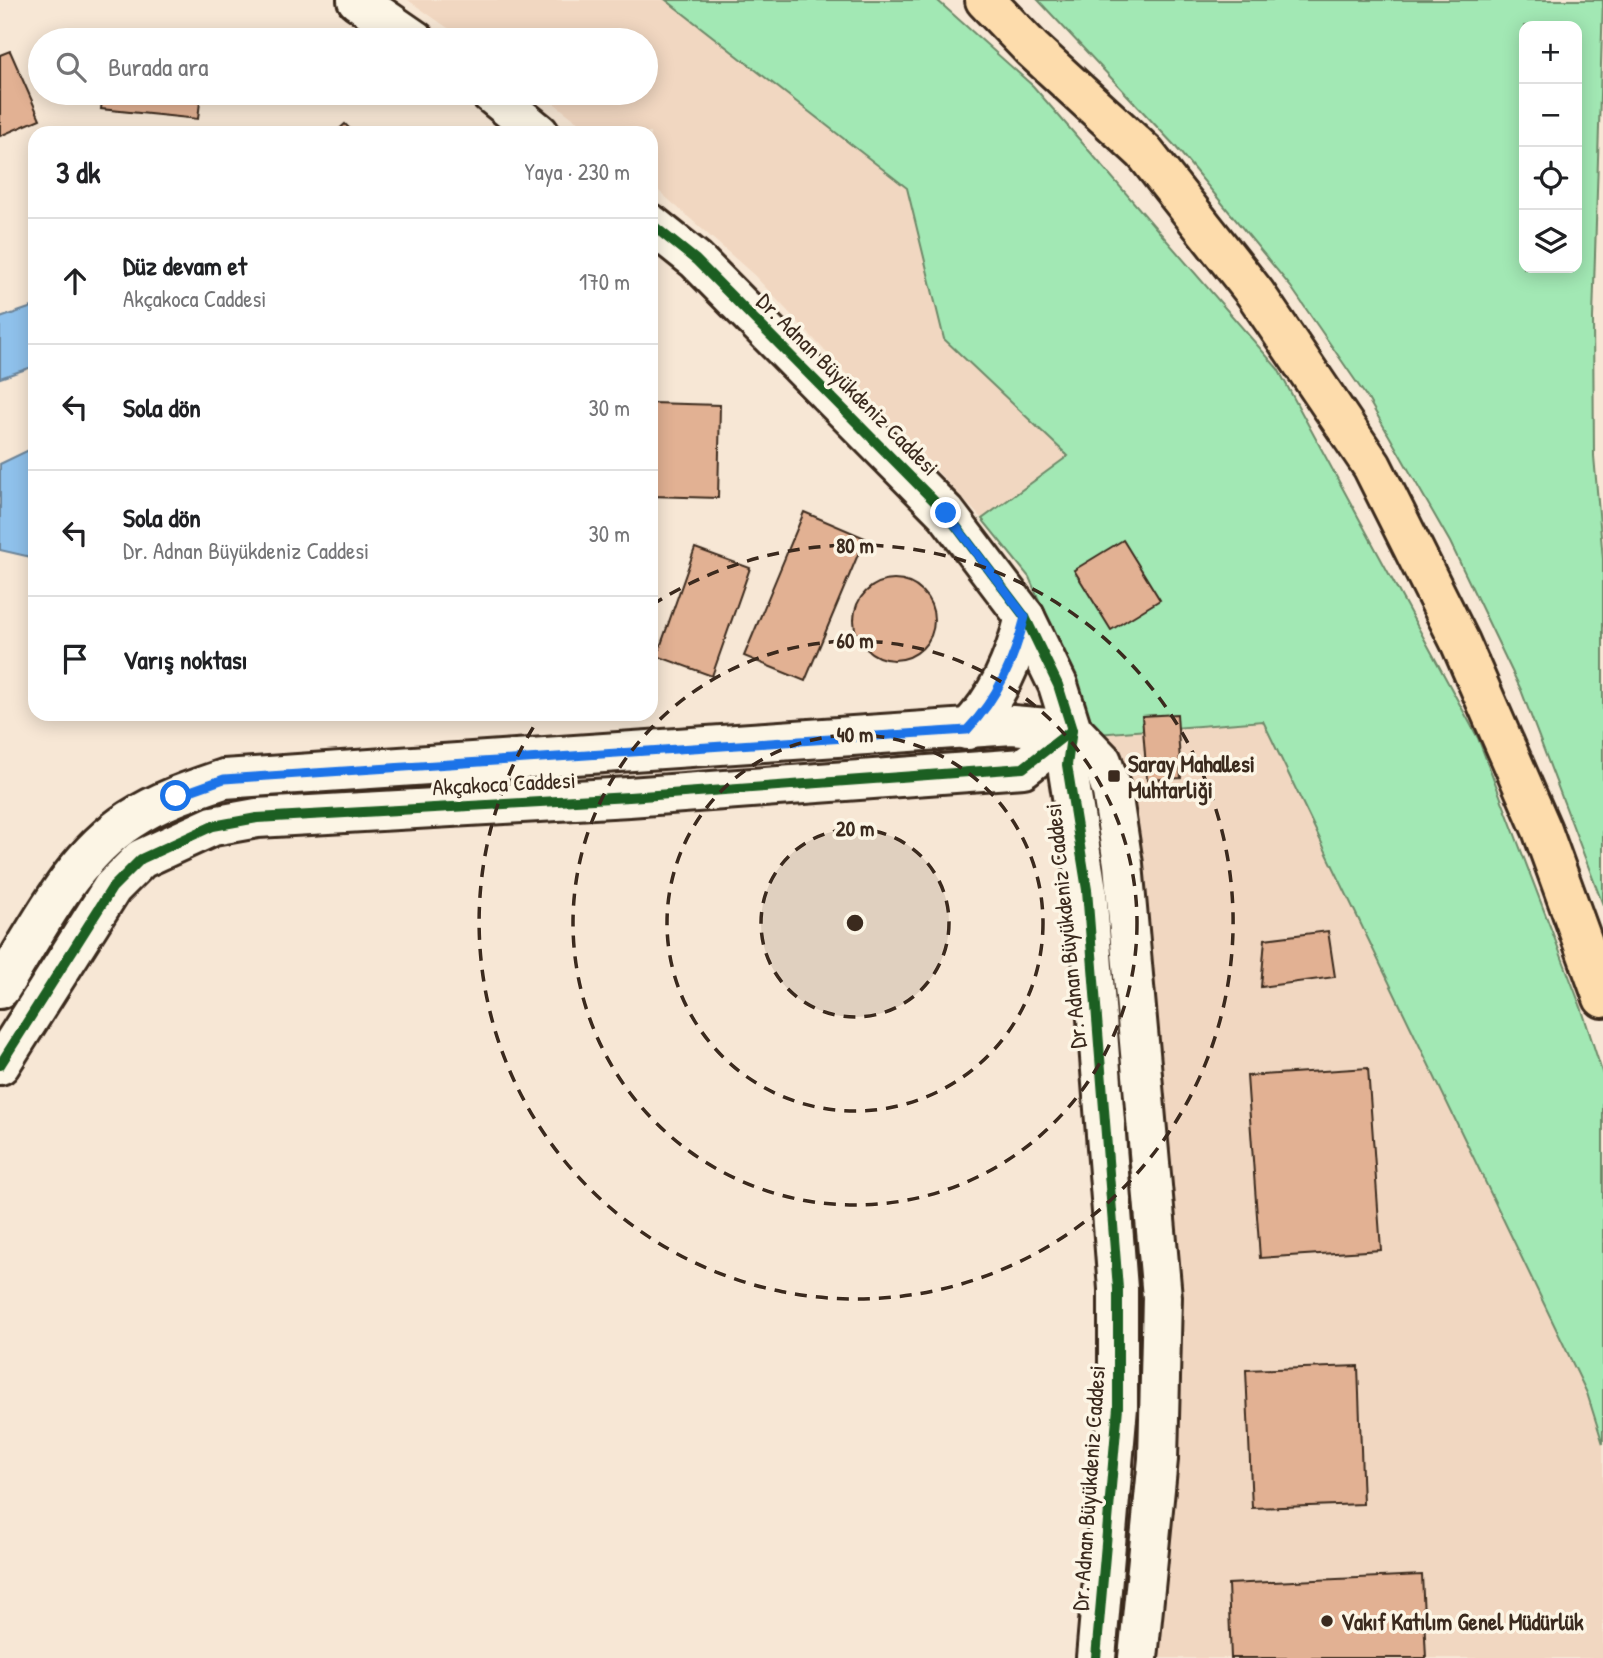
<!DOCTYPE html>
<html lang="tr">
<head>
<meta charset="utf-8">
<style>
  :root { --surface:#fff; --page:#f6f6f6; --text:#202124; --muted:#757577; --line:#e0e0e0 }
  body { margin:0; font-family:"Patrick Hand",sans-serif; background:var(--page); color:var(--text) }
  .controls { position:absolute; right:21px; top:21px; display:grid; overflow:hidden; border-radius:14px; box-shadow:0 4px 18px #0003 }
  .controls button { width:63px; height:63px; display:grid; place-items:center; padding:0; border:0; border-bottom:2px solid var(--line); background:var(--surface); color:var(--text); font:35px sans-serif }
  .stop { position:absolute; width:21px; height:21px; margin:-16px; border:5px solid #1a73e8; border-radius:50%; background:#fff }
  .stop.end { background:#1a73e8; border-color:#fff; box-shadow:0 2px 7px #0008 }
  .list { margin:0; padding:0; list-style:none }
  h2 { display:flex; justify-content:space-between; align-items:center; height:91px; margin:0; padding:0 28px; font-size:30px }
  h2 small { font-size:23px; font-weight:400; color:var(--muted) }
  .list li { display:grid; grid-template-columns:46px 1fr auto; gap:21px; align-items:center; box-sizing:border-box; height:126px; padding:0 28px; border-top:2px solid var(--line) }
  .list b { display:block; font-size:26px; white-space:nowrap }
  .list p { margin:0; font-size:23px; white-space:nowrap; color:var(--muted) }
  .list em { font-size:23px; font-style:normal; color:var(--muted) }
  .icon { flex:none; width:38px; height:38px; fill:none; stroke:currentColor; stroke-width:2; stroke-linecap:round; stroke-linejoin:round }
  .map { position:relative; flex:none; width:1603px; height:1658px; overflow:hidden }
  .search { position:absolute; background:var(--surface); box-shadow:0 4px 18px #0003; left:28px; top:28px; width:630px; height:77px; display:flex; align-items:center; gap:18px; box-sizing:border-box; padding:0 24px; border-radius:38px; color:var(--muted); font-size:26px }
  .panel { position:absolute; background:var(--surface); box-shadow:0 4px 18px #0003; left:28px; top:126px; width:630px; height:595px; border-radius:21px }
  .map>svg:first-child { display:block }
</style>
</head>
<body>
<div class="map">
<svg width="1603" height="1658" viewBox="0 0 1603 1658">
  <rect width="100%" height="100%" fill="#f7e7d5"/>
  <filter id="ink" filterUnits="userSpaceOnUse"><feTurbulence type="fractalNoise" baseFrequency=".0143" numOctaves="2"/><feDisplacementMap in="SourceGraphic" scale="14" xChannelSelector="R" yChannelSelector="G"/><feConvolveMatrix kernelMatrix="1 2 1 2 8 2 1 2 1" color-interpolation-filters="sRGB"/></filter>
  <g filter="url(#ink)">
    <g fill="#f1d7c1">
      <polygon points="408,0 666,0 907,188 944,339 1068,457 982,519 754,275 651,184 651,133 592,133 541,93 646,93 646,40 465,40"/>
      <polygon points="1263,721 1587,1393 1603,1444 1603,1658 1135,1658 1162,1413 1097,734"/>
    </g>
    <g fill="#a2e8b4" stroke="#6e8969" stroke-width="2" fill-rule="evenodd">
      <polygon points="666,0 937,0 1033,86 1278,369 1478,738 1582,1010 1603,1075 1603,1444 1587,1393 1263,721 1097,734 1029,577 982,519 1068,456 944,339 907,188"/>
      <path d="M1038,0H1603L1593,318L1594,456L1603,559V905L1521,690L1450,542L1368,399L1291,287L1175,146ZM1524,26H1577V268H1524Z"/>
    </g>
    <g fill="#8fc1eb" stroke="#6d8599" stroke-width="2">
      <polygon points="35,306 35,366 0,378 0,318"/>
      <polygon points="35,447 35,558 0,550 0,464"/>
    </g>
    <g fill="#e2b193" stroke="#3b2a1e" stroke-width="2">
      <polygon points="10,51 40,119 0,136 0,55"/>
      <polygon points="103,93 201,93 198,119 101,109"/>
      <polygon points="345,124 354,133 335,133"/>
      <polygon points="651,403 720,405 718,498 651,496"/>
      <polygon points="804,512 865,538 805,681 744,656"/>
      <polygon points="1123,540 1160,600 1111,630 1074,570"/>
      <polygon points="695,548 750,568 712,676 657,656"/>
      <circle cx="894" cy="620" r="40"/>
      <polygon points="1177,714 1181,778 1147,780 1142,716"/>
      <polygon points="1328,931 1335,977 1261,987 1265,939"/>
      <polygon points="1368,1068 1381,1250 1260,1258 1247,1076"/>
      <polygon points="1358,1366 1363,1504 1252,1508 1246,1370"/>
      <polygon points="1422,1575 1426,1658 1231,1658 1228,1584"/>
    </g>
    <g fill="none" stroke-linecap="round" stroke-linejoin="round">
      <g stroke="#3b2a1e" stroke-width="44">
        <g id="secondary">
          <polyline points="357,0 415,40"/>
          <polyline points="490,93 539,133"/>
          <polyline points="651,224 696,260 946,513 1025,617 1058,685 1072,730 1067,765 1087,890 1118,1289 1118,1407 1096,1658"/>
          <path d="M967,730C998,698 1014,660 1025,617"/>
          <polyline points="1072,730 1102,761 1112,792 1123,864 1162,1297 1158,1459 1138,1658"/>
          <path d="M0,989C37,931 71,858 130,820C159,801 191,790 224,779L1012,725L1072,730"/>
          <polyline points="0,1065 112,888 141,859 213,826 257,818 629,797 1023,768 1072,730"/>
        </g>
      </g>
      <g stroke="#3b2a1e" stroke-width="44">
        <polyline id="highway" points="985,0 1032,49 1144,152 1255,293 1372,466 1460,642 1542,830 1603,998"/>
      </g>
      <use href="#secondary" stroke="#fcf5e5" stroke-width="38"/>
      <use href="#highway" stroke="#fddcac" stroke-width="38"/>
      <g stroke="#fcf5e5" stroke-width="15">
        <g id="cycleway">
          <polyline points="651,224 696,260 946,513 1025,617 1058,685 1072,730 1067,765 1087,890 1118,1289 1118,1407 1096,1658"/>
          <polyline points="0,1065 112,888 141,859 213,826 257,818 629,797 1023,768 1072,730"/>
        </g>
      </g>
      <use href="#cycleway" stroke="#1b5e20" stroke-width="10"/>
    </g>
  </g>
  <g fill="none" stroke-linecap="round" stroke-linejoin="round" filter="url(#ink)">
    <path stroke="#1a73e8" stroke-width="9" d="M176,796L224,779L967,730C998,698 1014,660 1025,617L946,513"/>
  </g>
  <circle cx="855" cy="923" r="94" fill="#3b2a1e" fill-opacity=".12"/>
  <g fill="none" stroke="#3b2a1e" stroke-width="3.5" stroke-dasharray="12 9">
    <circle cx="855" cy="923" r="94"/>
    <circle cx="855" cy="923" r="188"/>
    <circle cx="855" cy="923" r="282"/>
    <path d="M652 605A377 377 0 1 1 541 715"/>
  </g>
  <g fill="#3b2a1e" stroke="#fcf5e5" stroke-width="2.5">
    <rect x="1107" y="769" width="14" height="14" rx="3.5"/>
    <circle cx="1327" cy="1621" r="7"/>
  </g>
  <g text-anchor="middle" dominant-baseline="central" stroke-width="7" stroke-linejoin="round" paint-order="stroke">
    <g font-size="23" fill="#3b2a1e" stroke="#fcf5e5">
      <text transform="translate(848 384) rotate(45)">Dr. Adnan Büyükdeniz Caddesi</text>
      <text transform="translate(504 783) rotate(-3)">Akçakoca Caddesi</text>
      <text transform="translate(1065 926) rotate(-96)">Dr. Adnan Büyükdeniz Caddesi</text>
      <text transform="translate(1088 1488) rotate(-86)">Dr. Adnan Büyükdeniz Caddesi</text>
    </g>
    <g font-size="23" font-weight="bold" fill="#3b2a1e" stroke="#fcf5e5" text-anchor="start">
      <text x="1128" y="763">Saray Mahallesi<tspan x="1128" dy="26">Muhtarliği</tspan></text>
      <text x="1341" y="1621">Vakıf Katılım Genel Müdürlük</text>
    </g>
  </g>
  <circle cx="855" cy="923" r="10" fill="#3b2a1e" stroke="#fcf5e5" stroke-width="3.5"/>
  <g font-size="21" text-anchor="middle" font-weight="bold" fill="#3b2a1e" stroke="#fcf5e5" stroke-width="7" stroke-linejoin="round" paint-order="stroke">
    <text x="855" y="553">80 m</text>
    <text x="855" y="648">60 m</text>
    <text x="855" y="742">40 m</text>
    <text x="855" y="836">20 m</text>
  </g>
</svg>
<div class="controls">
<button>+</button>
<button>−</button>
<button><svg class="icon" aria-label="locate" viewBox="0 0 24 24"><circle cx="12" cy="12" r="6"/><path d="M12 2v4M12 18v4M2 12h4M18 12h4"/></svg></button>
<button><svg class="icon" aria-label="layers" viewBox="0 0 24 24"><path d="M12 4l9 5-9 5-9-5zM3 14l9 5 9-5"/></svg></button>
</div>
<div class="stop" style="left:176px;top:796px"></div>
<div class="stop end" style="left:946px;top:513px"></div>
<div class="search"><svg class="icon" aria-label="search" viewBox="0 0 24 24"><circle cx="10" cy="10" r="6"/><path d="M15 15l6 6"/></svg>Burada ara</div>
<section class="panel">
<h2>3 dk<small>Yaya · 230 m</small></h2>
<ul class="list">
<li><svg class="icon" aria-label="ahead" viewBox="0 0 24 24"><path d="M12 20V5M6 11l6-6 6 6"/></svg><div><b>Düz devam et</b><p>Akçakoca Caddesi</p></div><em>170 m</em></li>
<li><svg class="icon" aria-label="left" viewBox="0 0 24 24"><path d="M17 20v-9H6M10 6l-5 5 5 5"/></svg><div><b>Sola dön</b></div><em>30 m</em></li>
<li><svg class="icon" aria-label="left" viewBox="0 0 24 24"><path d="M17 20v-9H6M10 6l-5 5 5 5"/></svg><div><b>Sola dön</b><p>Dr. Adnan Büyükdeniz Caddesi</p></div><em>30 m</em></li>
<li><svg class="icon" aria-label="arrive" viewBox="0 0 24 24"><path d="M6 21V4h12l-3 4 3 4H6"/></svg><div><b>Varış noktası</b></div></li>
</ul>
</section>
</div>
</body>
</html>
